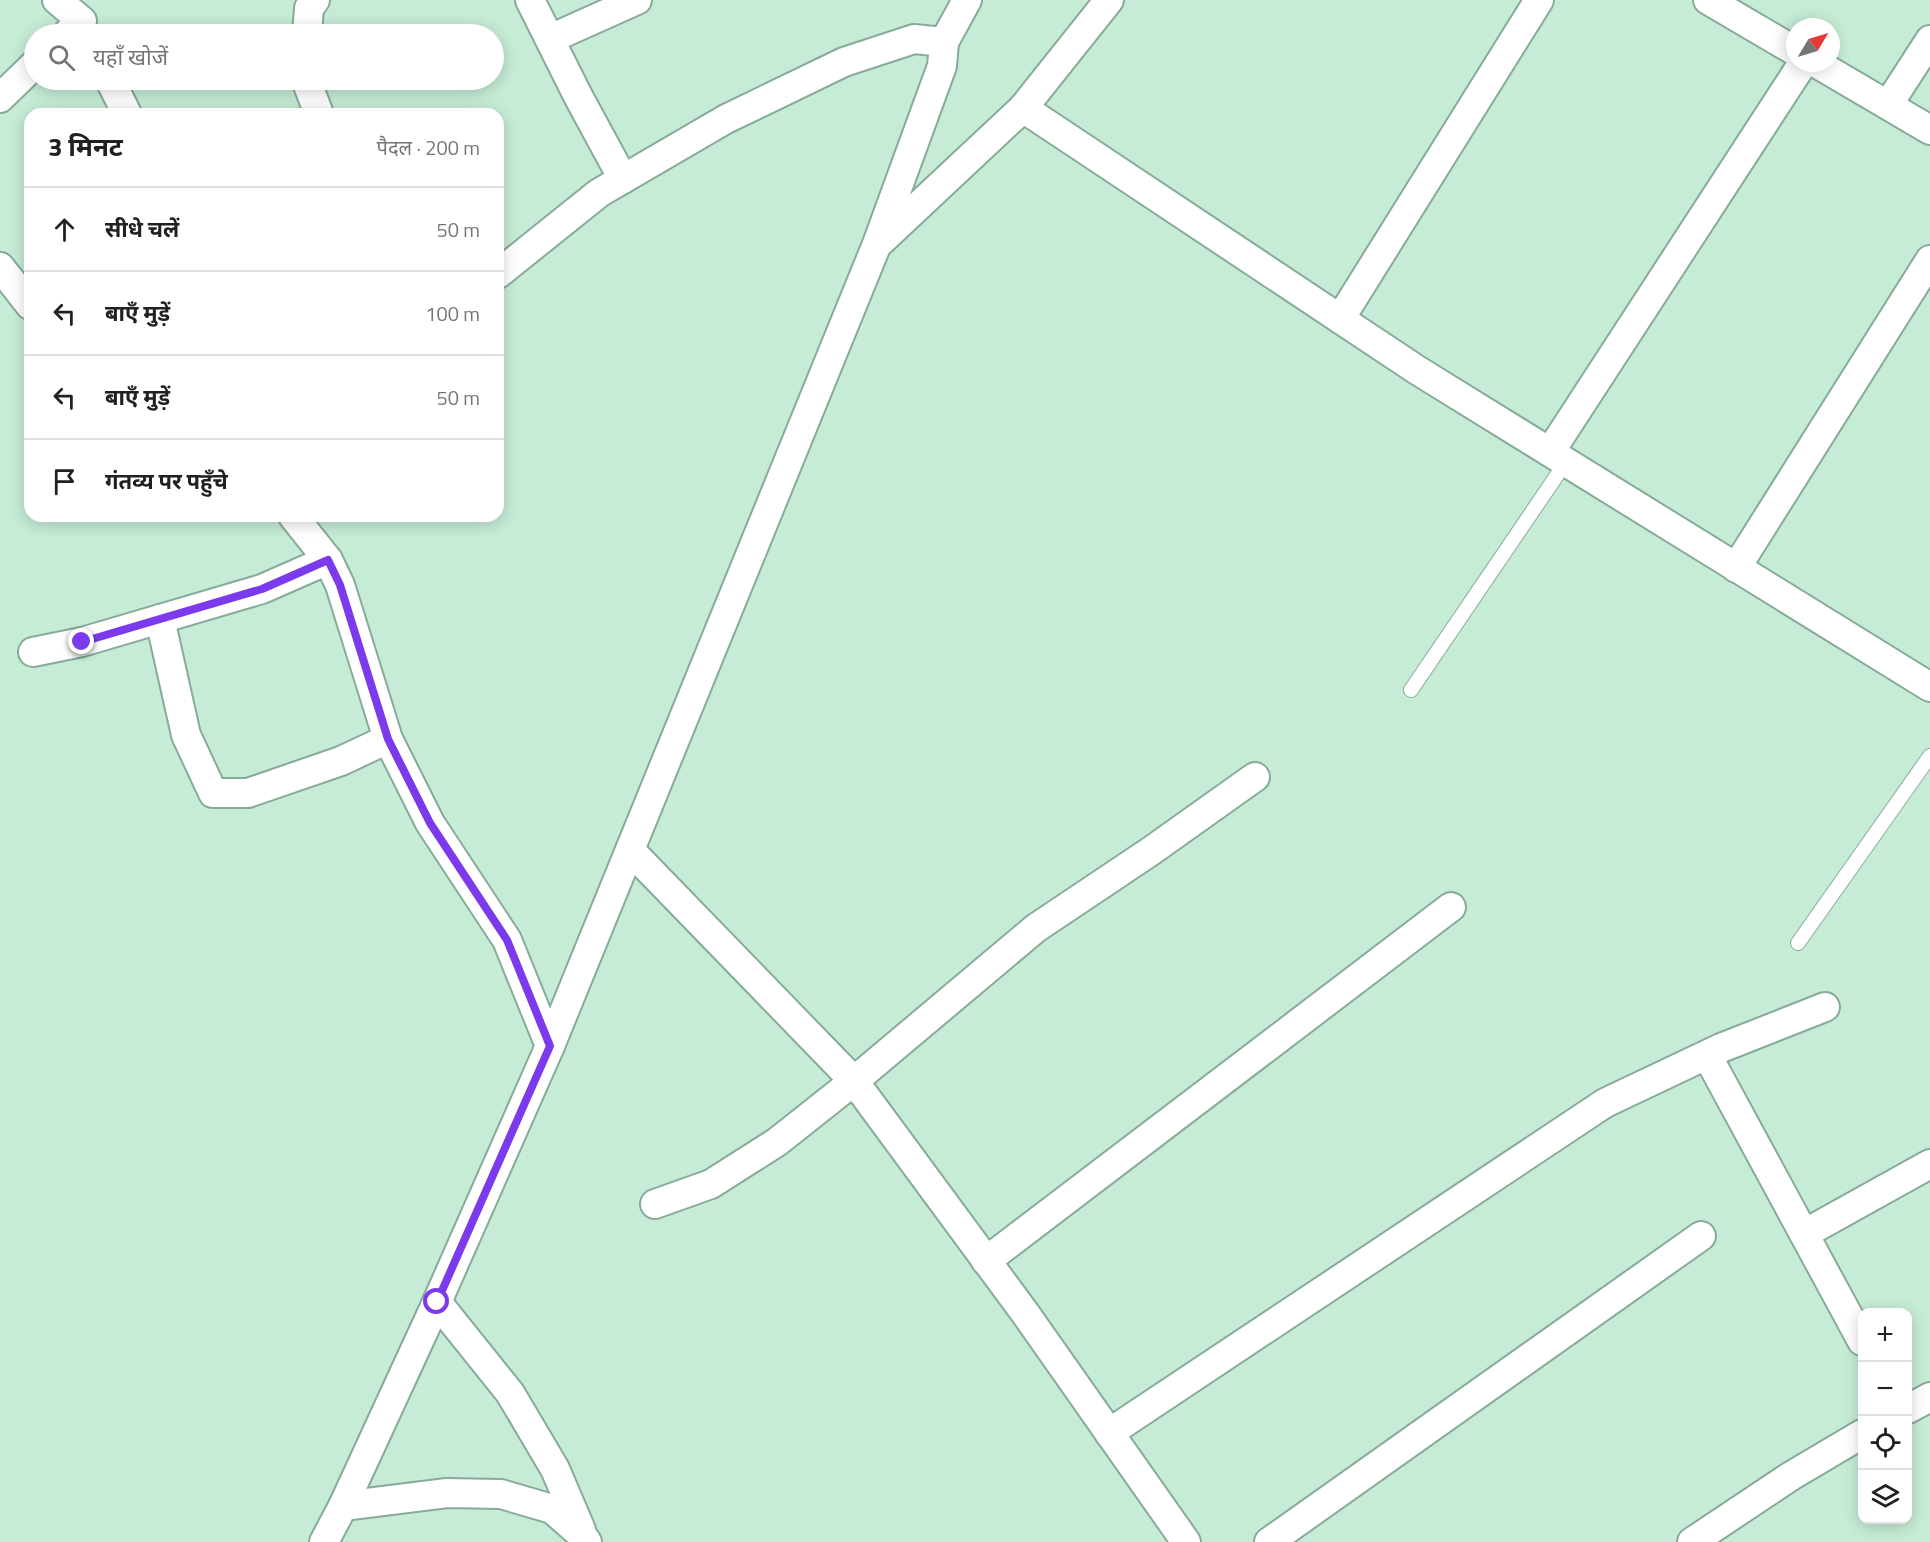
<!DOCTYPE html>
<html lang="hi">
<head>
<meta charset="utf-8">
<style>
  :root { --surface:#fff; --page:#f6f6f6; --text:#202124; --muted:#757577; --line:#e0e0e0 }
  body { margin:0; font-family:"Titillium Web","Noto Sans Devanagari",sans-serif; background:var(--page); color:var(--text) }
  .controls { position:absolute; right:18px; bottom:18px; display:grid; overflow:hidden; border-radius:12px; box-shadow:0 3px 15px #0003 }
  .controls button { width:54px; height:54px; display:grid; place-items:center; padding:0; border:0; border-bottom:2px solid var(--line); background:var(--surface); color:var(--text); font:30px sans-serif }
  .compass { position:absolute; left:1786px; top:18px; width:54px; height:54px; border-radius:50%; background:var(--surface); box-shadow:0 3px 15px #0003; rotate:52deg }
  .stop { position:absolute; width:18px; height:18px; margin:-14px; border:4px solid #7c3aed; border-radius:50%; background:#fff }
  .stop.end { background:#7c3aed; border-color:#fff; box-shadow:0 2px 6px #0008 }
  .list { margin:0; padding:0; list-style:none }
  h2 { display:flex; justify-content:space-between; align-items:center; height:78px; margin:0; padding:0 24px; font-size:26px }
  h2 small { font-size:20px; font-weight:400; color:var(--muted) }
  .list li { display:grid; grid-template-columns:39px 1fr auto; gap:18px; align-items:center; box-sizing:border-box; height:84px; padding:0 24px; border-top:2px solid var(--line) }
  .list b { display:block; font-size:22px; white-space:nowrap }
  .list em { font-size:20px; font-style:normal; color:var(--muted) }
  .icon { flex:none; width:33px; height:33px; fill:none; stroke:currentColor; stroke-width:2; stroke-linecap:round; stroke-linejoin:round }
  .map { position:relative; flex:none; width:1930px; height:1542px; overflow:hidden }
  .search { position:absolute; background:var(--surface); box-shadow:0 3px 15px #0003; left:24px; top:24px; width:480px; height:66px; display:flex; align-items:center; gap:15px; box-sizing:border-box; padding:0 21px; border-radius:33px; color:var(--muted); font-size:22px }
  .panel { position:absolute; background:var(--surface); box-shadow:0 3px 15px #0003; left:24px; top:108px; width:480px; height:414px; border-radius:18px }
  .map>svg:first-child { display:block }
</style>
</head>
<body>
<div class="map">
<svg width="1930" height="1542" viewBox="0 0 1930 1542">
  <rect width="100%" height="100%" fill="#c6ecd7"/>
  <g fill="none" stroke-linecap="round" stroke-linejoin="round">
    <g stroke="#87ab98" stroke-width="16">
      <g id="service">
        <polyline points="1411,690 1566,462"/>
        <polyline points="1798,943 1930,756"/>
      </g>
    </g>
    <g stroke="#87ab98" stroke-width="32">
      <g id="minor">
        <polyline points="57,0 82,21 67,34"/>
        <polyline points="530,0 578,96 623,179"/>
        <polyline points="1708,0 1795,51"/>
        <polyline points="307,34 309,8 315,0"/>
        <polyline points="550,39 637,0"/>
        <polyline points="944,42 967,0"/>
        <polyline points="1816,63 1930,130"/>
        <polyline points="110,80 127,114"/>
        <polyline points="306,80 319,114"/>
        <polyline points="0,98 34,65"/>
        <polyline points="1888,105 1930,40"/>
        <polyline points="1023,108 1109,0"/>
        <polyline points="881,241 1023,108 1417,370 1930,687"/>
        <polyline points="0,267 30,305"/>
        <polyline points="1340,319 1539,0"/>
        <polyline points="1550,452 1803,63"/>
        <polyline points="293,516 328,560 340,585 388,739 430,823 507,940 550,1046"/>
        <polyline points="1736,568 1930,260"/>
        <polyline points="160,619 186,735 213,793 248,793 341,761 388,739"/>
        <polyline points="33,652 82,642 262,589 328,560"/>
        <polyline points="630,850 854,1081 1025,1313 1186,1542"/>
        <polyline points="1707,1055 1862,1341"/>
        <polyline points="655,1204 711,1184 777,1142 854,1081 1036,928 1151,851 1255,777"/>
        <polyline points="1804,1234 1930,1164"/>
        <polyline points="986,1261 1451,907"/>
        <polyline points="437,1302 510,1393 555,1469 581,1530"/>
        <polyline points="1908,1409 1930,1397"/>
        <polyline points="1109,1433 1605,1103 1721,1048 1825,1007"/>
        <polyline points="343,1506 437,1302 550,1046 877,244 942,66 944,42 914,39 844,62 726,119 599,193 498,274"/>
        <polyline points="324,1542 343,1506 447,1493 501,1494 552,1509 583,1536 587,1542"/>
        <polyline points="1269,1542 1701,1236"/>
        <polyline points="1692,1542 1791,1476 1862,1434"/>
      </g>
    </g>
    <use href="#service" stroke="#fff" stroke-width="14"/>
    <use href="#minor" stroke="#fff" stroke-width="28"/>
  </g>
  <g fill="none" stroke-linecap="round" stroke-linejoin="round">
    <polyline stroke="#7c3aed" stroke-width="8" points="82,642 262,589 328,560 340,585 388,739 430,823 507,940 550,1046 437,1302"/>
  </g>
</svg>
<div class="controls">
<button>+</button>
<button>−</button>
<button><svg class="icon" aria-label="locate" viewBox="0 0 24 24"><circle cx="12" cy="12" r="6"/><path d="M12 2v4M12 18v4M2 12h4M18 12h4"/></svg></button>
<button><svg class="icon" aria-label="layers" viewBox="0 0 24 24"><path d="M12 4l9 5-9 5-9-5zM3 14l9 5 9-5"/></svg></button>
</div>
<svg class="compass" viewBox="-18 -18 36 36"><path d="M0-13l5 13h-10z" fill="#e53935"/><path d="M0 13l5-13h-10z" fill="#757577"/></svg>
<div class="stop" style="left:437px;top:1302px"></div>
<div class="stop end" style="left:82px;top:642px"></div>
<div class="search"><svg class="icon" aria-label="search" viewBox="0 0 24 24"><circle cx="10" cy="10" r="6"/><path d="M15 15l6 6"/></svg>यहाँ खोजें</div>
<section class="panel">
<h2>3 मिनट<small>पैदल · 200 m</small></h2>
<ul class="list">
<li><svg class="icon" aria-label="ahead" viewBox="0 0 24 24"><path d="M12 20V5M6 11l6-6 6 6"/></svg><div><b>सीधे चलें</b></div><em>50 m</em></li>
<li><svg class="icon" aria-label="left" viewBox="0 0 24 24"><path d="M17 20v-9H6M10 6l-5 5 5 5"/></svg><div><b>बाएँ मुड़ें</b></div><em>100 m</em></li>
<li><svg class="icon" aria-label="left" viewBox="0 0 24 24"><path d="M17 20v-9H6M10 6l-5 5 5 5"/></svg><div><b>बाएँ मुड़ें</b></div><em>50 m</em></li>
<li><svg class="icon" aria-label="arrive" viewBox="0 0 24 24"><path d="M6 21V4h12l-3 4 3 4H6"/></svg><div><b>गंतव्य पर पहुँचे</b></div></li>
</ul>
</section>
</div>
</body>
</html>
